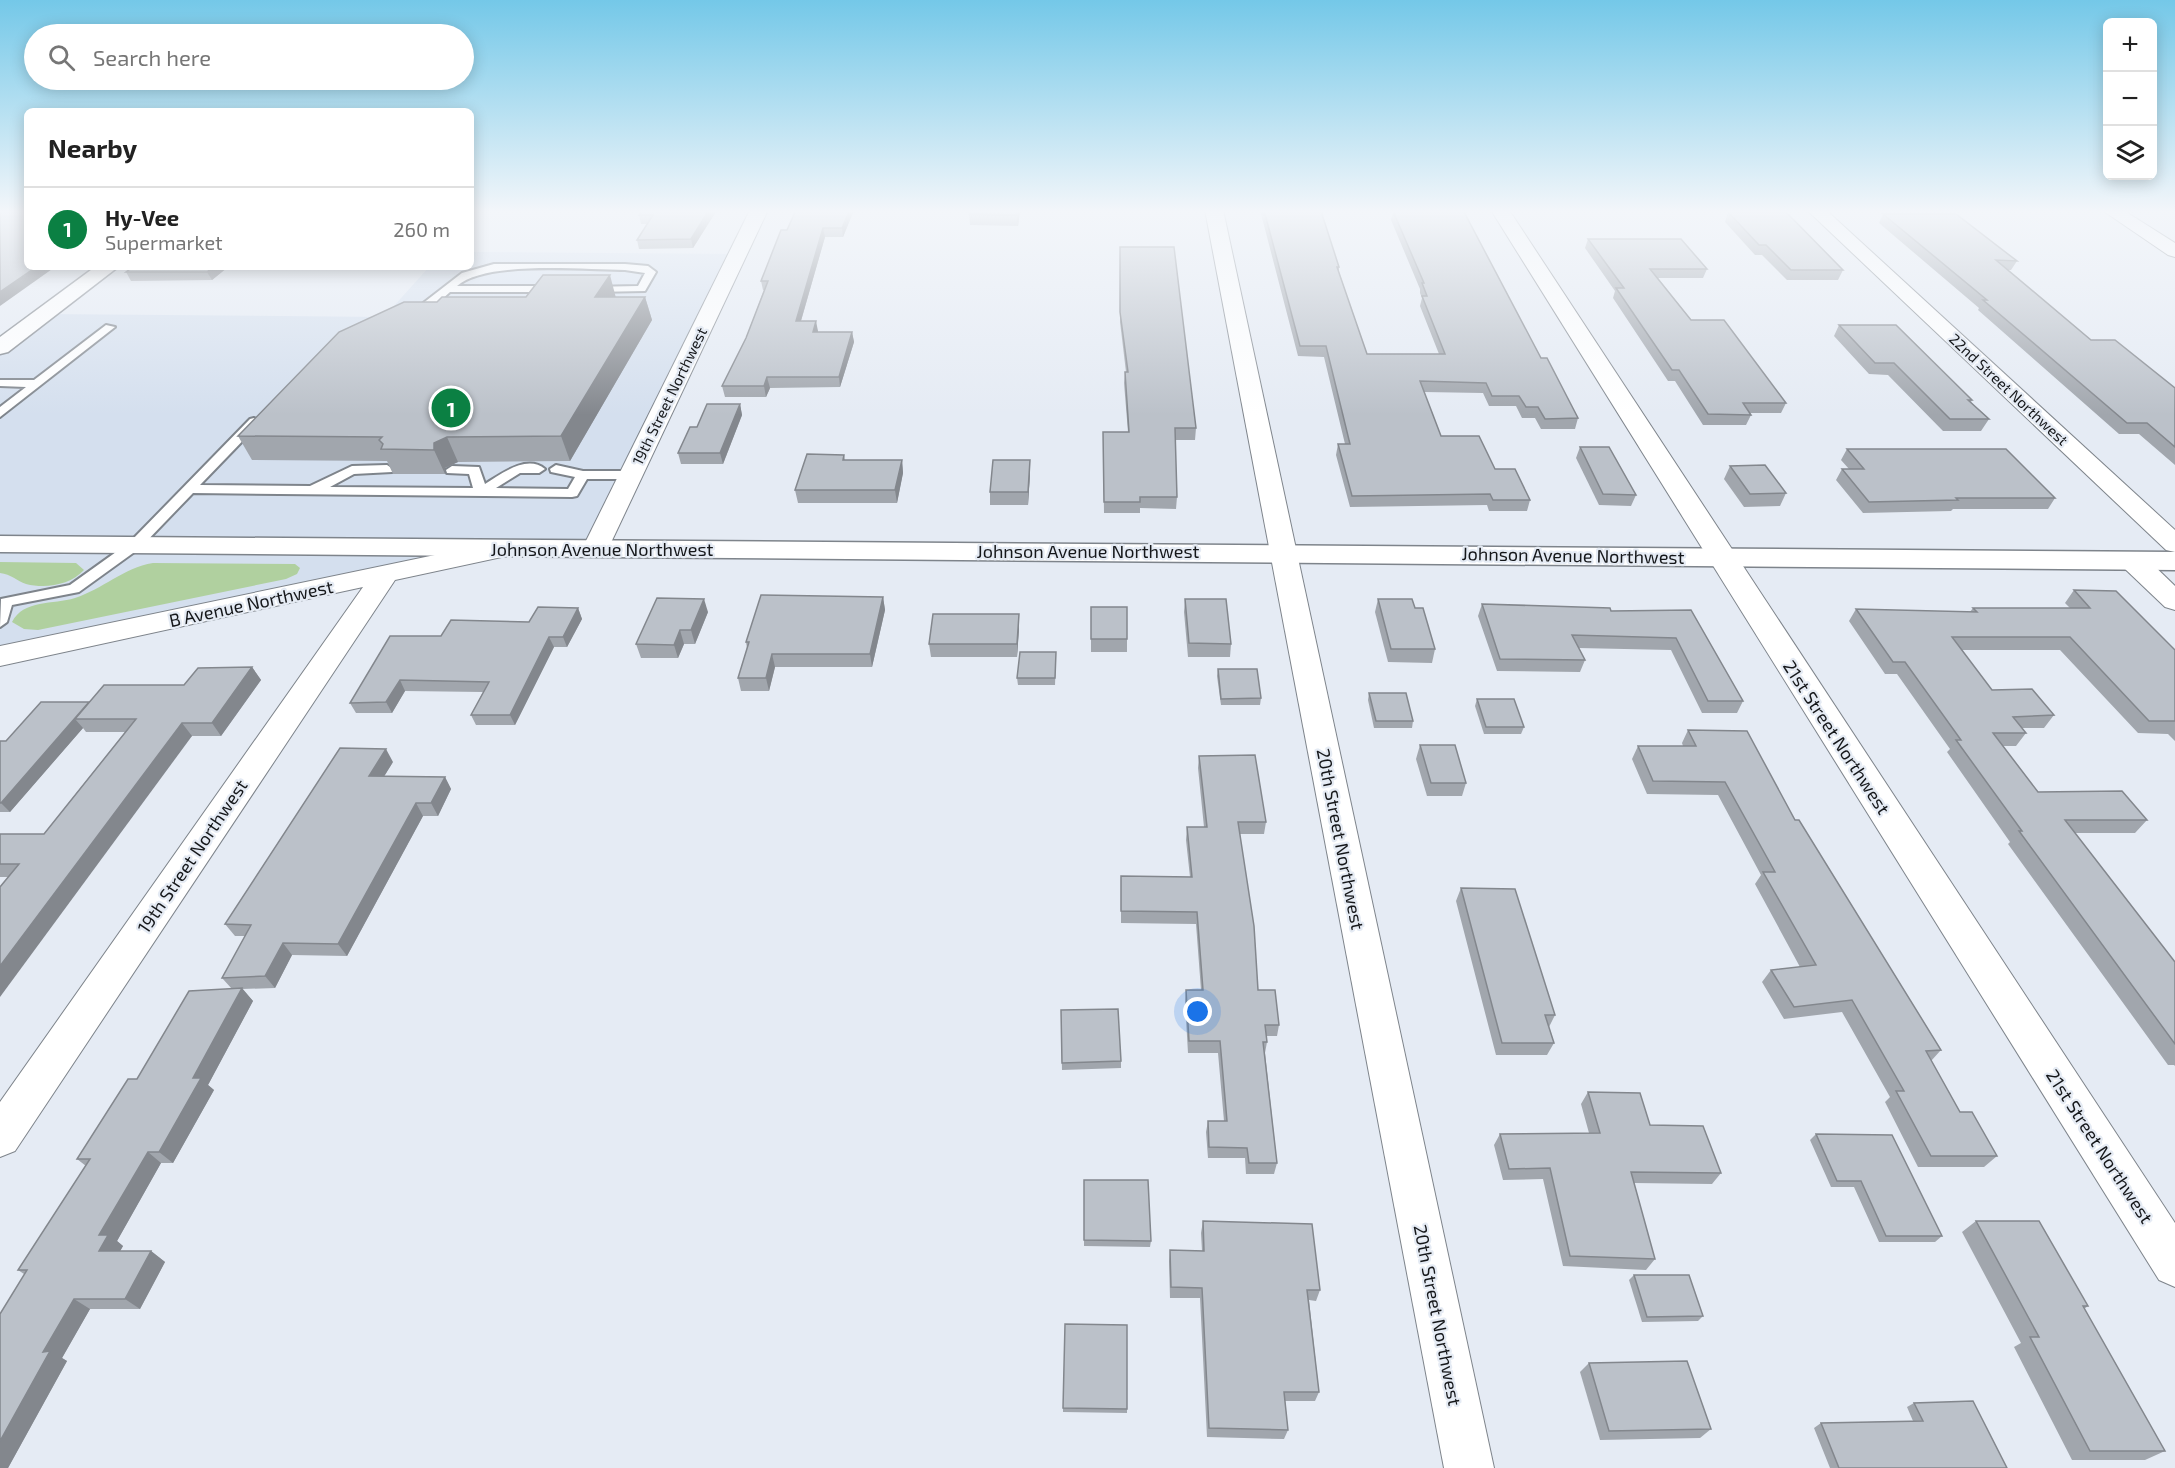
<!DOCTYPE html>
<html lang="en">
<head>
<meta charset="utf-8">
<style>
  :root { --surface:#fff; --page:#f2f2f2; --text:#222; --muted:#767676; --line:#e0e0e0; --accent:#0b8043 }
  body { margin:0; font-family:"Exo 2",sans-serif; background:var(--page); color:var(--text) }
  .controls { position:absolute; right:18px; top:18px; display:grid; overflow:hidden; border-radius:9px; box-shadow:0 3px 15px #0003 }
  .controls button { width:54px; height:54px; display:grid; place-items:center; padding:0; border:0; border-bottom:2px solid var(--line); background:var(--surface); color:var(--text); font:30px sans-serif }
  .you { position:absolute; left:1198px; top:1012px; width:21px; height:21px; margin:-15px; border:4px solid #fff; border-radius:50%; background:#1a73e8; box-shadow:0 0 0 9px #1a73e833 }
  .badge { display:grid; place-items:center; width:39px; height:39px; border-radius:50%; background:var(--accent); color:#fff; font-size:20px; font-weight:700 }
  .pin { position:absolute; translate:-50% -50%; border:3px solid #fff; box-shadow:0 2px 6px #0006 }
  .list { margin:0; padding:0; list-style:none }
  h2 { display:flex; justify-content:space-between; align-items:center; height:78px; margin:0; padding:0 24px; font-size:26px }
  h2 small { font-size:20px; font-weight:400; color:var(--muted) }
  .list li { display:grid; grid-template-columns:39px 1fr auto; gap:18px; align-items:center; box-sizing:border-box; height:84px; padding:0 24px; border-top:2px solid var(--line) }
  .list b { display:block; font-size:22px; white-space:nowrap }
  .list p { margin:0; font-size:20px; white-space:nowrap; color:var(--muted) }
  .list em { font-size:20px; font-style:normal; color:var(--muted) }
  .icon { flex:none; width:33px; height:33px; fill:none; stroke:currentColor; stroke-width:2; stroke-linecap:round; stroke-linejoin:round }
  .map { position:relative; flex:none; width:2175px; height:1468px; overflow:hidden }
  .search { position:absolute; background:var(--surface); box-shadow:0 3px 15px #0003; left:24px; top:24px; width:450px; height:66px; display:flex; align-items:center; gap:15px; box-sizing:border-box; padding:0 21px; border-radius:33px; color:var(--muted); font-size:22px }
  .panel { position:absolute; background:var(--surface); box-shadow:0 3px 15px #0003; left:24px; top:108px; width:450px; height:162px; border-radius:9px }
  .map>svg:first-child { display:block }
</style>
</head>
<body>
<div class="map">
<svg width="2175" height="1468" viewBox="0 0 2175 1468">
  <rect width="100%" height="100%" fill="#e5ebf4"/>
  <polygon fill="#d4dfee" points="471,252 737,254 595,549 502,549 0,656 0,347 44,314 384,317 429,267 471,267"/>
  <g fill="#b0d09f">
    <path d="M0,562L76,563L84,570C70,585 46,589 26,584C17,581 11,574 0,573Z"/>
    <path d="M153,563L295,564L300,568L297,574L286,579L38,630L24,629L12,622C24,599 53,605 75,598C103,589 123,568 153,563Z"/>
  </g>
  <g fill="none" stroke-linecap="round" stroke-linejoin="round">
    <g stroke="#7e848b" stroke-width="4">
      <g id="lane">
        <path d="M494,264H625L648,266L656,272L645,291L593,292L588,289L589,287L638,286L645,273L625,270C584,270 486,260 457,286H555L560,289L555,292H450L430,310L414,317L409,314L462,273Z"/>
        <polygon points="106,325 115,327 0,417 0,407 26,387 0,386 0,380 34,380"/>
        <path d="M254,418L260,422L258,425L200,485L310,486L352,466L387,465L393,469L392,472L354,474L330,487L473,488L469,474L447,473L446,470L452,466L479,467L485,484C501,474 527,454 545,469L539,473H520L496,488L568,489L575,477L551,472L550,469L556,465L583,471H631L637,475L631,479H587L577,496L572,497L193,493L140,548L79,592L12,605L7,622L0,627L1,599L70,585L130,542L250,419Z"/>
      </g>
    </g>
    <g stroke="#7e848b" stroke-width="2">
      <g id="street">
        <polygon points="750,210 768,210 608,549 604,555 595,557 586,555 582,549"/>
        <polygon points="1205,210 1223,210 1494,1468 1444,1468"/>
        <polygon points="1491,210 1509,210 2175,1223 2175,1287 2159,1280"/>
        <polygon points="1807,210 1826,210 2175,530 2175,552 2166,550"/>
        <polygon points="2102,210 2123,210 2175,243 2175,257 2168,255"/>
        <polygon points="502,541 511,543 515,549 511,555 395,580 15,1151 0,1157 0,1102 363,587 0,666 0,646"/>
        <polygon points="2133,553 2143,555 2175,586 2175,610 2165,607 2123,567 2120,561 2123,555"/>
      </g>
    </g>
    <g stroke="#7e848b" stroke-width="3">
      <g id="secondary">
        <polygon points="95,267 118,267 8,352 0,354 0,337"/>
        <polygon points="0,536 2175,552 2175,570 0,552"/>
      </g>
    </g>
    <use href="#lane" fill="#fff" fill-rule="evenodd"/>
    <use href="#street" fill="#fff" fill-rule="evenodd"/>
    <use href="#secondary" fill="#fff" fill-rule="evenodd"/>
  </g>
  <g fill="#a1a6ad">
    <polygon points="642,210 717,210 693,248 639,249 637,240 647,224 641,224 639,215"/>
    <polygon points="796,210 854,210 843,237 825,237 801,321 818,331 818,332 852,332 854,342 840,387 770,388 766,397 725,397 722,386 746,338 764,290 763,290 761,281 787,230"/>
    <polygon points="970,210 1020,210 1018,226 970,225 969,214"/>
    <polygon points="1260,210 1314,210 1339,267 1339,272 1367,354 1439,354 1420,306 1422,298 1420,293 1420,289 1391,220 1393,211 1541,358 1578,418 1575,429 1541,429 1535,418 1522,418 1516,406 1489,406 1483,393 1424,392 1441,436 1495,469 1530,500 1527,511 1489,511 1487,505 1350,507 1336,455 1338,444 1345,444 1324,357 1298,356"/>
    <polygon points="1728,212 1843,270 1838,280 1787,280 1762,255 1755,255 1725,222"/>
    <polygon points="1883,214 2017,261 2011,270 2008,270 2091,340 2175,388 2175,465 2139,434 2119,434 1978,310 1979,308 1879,223"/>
    <polygon points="1588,239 1707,269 1703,278 1658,278 1691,320 1786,403 1781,413 1750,413 1751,415 1746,425 1703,425 1675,381 1668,381 1613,298 1615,291 1585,248"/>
    <polygon points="1120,247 1196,428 1195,440 1175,440 1177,497 1176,509 1140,508 1140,513 1104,513 1103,432 1128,432 1124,383 1125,372 1126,372 1120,322"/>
    <polygon points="133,267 228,267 212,280 131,281 126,272"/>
    <polygon points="616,297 645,297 652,320 570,461 458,462 445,468 445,474 393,474 387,461 252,460 238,436 437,302"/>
    <polygon points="1839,325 1972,400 1971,402 1989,419 1981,431 1943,431 1888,375 1869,374 1834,336"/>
    <polygon points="740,404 742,415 723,464 681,464 678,453 697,427"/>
    <polygon points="1580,447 1636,495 1631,506 1599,505 1576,458"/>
    <polygon points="1847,449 2055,498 2048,509 1953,509 1951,511 1863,513 1836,480 1842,469 1849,469 1841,460"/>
    <polygon points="844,455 845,460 902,460 903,473 897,503 798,503 795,490"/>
    <polygon points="1730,466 1786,493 1780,506 1744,507 1724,479"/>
    <polygon points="1030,473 1028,505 990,505 990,492"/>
    <polygon points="2074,590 2175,650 2175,741 2168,734 2138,733 2060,650 1961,650 1992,690 2054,715 2044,728 2022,728 2026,733 2016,746 2003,746 2038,792 2147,820 2135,833 2075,833 2175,962 2175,1066 2174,1065 2168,1065 2008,844 2010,842 1947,752 1950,749 1897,674 1885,674 1849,621 1856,609 1970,612 1973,608 2070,608 2065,603"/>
    <polygon points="883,597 885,610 872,667 775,667 769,691 741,691 738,678 747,648 746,642"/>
    <polygon points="1185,599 1231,644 1230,657 1188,657 1184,612"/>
    <polygon points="1378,599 1415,608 1435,649 1432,663 1388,662 1375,612"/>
    <polygon points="1482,604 1611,611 1691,610 1743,701 1737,713 1702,713 1671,650 1578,648 1585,660 1580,672 1497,671 1478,616"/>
    <polygon points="1091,607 1127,639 1127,652 1091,652"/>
    <polygon points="578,608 582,619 567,647 554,647 515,725 476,725 471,715 483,692 405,691 392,713 356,713 350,703 441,636 529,622"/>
    <polygon points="708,612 695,644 684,644 678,658 641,658 636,644"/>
    <polygon points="1019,628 1017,657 931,657 929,644"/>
    <polygon points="1056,659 1055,685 1018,685 1017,678"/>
    <polygon points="252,667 261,680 221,736 192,736 8,877 0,877 0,834 44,834 125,732 86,732 83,728 10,812 0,812 0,741 6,741 90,702 184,685"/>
    <polygon points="1218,669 1261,698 1260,705 1221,705 1217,676"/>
    <polygon points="1369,693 1413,721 1412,728 1374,728 1368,700"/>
    <polygon points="1477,699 1524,727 1521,734 1484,734 1475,706"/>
    <polygon points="1688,730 1795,820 1941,1050 1931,1061 1960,1112 1997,1156 1984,1167 1918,1167 1885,1102 1890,1097 1842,1012 1784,1019 1762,982 1771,970 1800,967 1755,884 1761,875 1718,795 1647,794 1632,759 1638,746 1683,746 1682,743"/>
    <polygon points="1420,745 1466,783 1462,796 1427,796 1416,759"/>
    <polygon points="1199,756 1266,822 1264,834 1240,834 1258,990 1279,1025 1277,1036 1266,1036 1267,1042 1265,1053 1277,1163 1274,1174 1246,1174 1245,1158 1208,1158 1206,1132 1208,1121 1224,1121 1218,1053 1188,1053 1185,1002 1186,990 1201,990 1196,924 1121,923 1121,876 1190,877 1186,840 1187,827 1204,827 1198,768"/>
    <polygon points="393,762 384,776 445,777 451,789 438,816 423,816 347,956 292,955 275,988 242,989 253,1001 208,1085 214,1090 173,1163 161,1163 117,1241 123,1246 120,1251 151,1251 165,1262 140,1309 90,1309 62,1358 67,1361 8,1468 0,1468 24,1274 18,1270 86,1166 77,1159 137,1079 232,989 222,978 245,936 235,936 225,924"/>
    <polygon points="1461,888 1555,1015 1549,1027 1554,1043 1547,1055 1496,1055 1456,901"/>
    <polygon points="1061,1010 1121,1061 1121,1068 1062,1070"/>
    <polygon points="1588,1092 1650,1125 1721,1173 1712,1184 1634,1183 1655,1259 1646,1270 1563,1266 1543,1179 1503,1180 1494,1145 1500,1134 1589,1133 1581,1104"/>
    <polygon points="1816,1134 1942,1236 1935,1242 1879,1242 1854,1187 1831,1187 1810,1140"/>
    <polygon points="1084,1180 1151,1241 1150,1247 1084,1246"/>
    <polygon points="1203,1221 1320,1290 1316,1301 1309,1300 1319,1392 1315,1401 1285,1401 1288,1430 1284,1439 1207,1437 1200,1298 1170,1298 1169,1261 1170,1250 1202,1251 1201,1233"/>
    <polygon points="1976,1221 2088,1306 2084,1309 2165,1451 2145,1460 2072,1460 2014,1347 2021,1343 1962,1232"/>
    <polygon points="1634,1275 1703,1316 1698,1321 1642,1322 1629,1280"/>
    <polygon points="1589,1363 1711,1429 1700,1438 1600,1440 1580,1372"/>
    <polygon points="1914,1403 2007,1468 1830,1468 1814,1428 1821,1423 1913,1421 1907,1407"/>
    <polygon points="1063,1408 1127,1409 1127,1413 1063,1412"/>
  </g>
  <g fill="#83878d">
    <polygon points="709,210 717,210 693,248 691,239"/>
    <polygon points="850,210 854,210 843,237 842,228"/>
    <polygon points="1018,210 1020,210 1018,226 1017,215"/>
    <polygon points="823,228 825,237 798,331 796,321"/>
    <polygon points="36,267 55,267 0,306 0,292"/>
    <polygon points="213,267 228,267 212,280 207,272"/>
    <polygon points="610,275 616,298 595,297"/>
    <polygon points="645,297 652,320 570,461 561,436"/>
    <polygon points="816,321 818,331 815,342 813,332"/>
    <polygon points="852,332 854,342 840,387 839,377"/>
    <polygon points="767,377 770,388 766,397 764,386"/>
    <polygon points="740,404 742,415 723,464 720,453"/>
    <polygon points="447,437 458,462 445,468 445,474 434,450 434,443"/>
    <polygon points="902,460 903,473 897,503 895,490"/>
    <polygon points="1030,460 1030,473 1028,505 1028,492"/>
    <polygon points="883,597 885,610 872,667 870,654"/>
    <polygon points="704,599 708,612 695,644 691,630"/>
    <polygon points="578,608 582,619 567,647 563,637"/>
    <polygon points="1019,614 1019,628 1017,657 1017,644"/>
    <polygon points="680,630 684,644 678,658 674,645"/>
    <polygon points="549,637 554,647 515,725 510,715"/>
    <polygon points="772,654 775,667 769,691 766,678"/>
    <polygon points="252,667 261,680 221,736 212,723"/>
    <polygon points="400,680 405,691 392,713 386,702"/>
    <polygon points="89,702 75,719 83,728 10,812 1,803"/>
    <polygon points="182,723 192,736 0,997 0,966"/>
    <polygon points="386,749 393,762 377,788 369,776"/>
    <polygon points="445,777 451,789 438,816 431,803"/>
    <polygon points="416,803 423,816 347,956 338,944"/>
    <polygon points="283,943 292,955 275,988 265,976"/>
    <polygon points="242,988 253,1001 208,1085 214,1090 173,1163 159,1152 193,1078"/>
    <polygon points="148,1152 161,1163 117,1241 123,1246 114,1262 99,1251 99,1235"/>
    <polygon points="151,1251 165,1262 140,1309 125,1299"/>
    <polygon points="74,1299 90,1309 62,1358 67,1361 8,1468 0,1468 0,1441 43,1352"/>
  </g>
  <g fill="#bbc1c9" stroke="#83878d" stroke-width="1.5">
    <polygon points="0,210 27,210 27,267 36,267 0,292"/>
    <polygon points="642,210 709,210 691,239 637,240 653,215 639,215"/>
    <polygon points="796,210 850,210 842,228 823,228 796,321 816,321 813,332 852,332 839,377 767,377 764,386 722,386 746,338 768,281 761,281 781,230 787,230"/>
    <polygon points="970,210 1018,210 1017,215 969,214"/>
    <polygon points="1264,210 1321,211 1339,267 1337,267 1367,354 1445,354 1422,296 1427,296 1422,283 1424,283 1393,211 1463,210 1541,358 1547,358 1578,418 1545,419 1538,407 1526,407 1519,396 1492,396 1486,383 1420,381 1441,436 1479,436 1495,469 1515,469 1530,500 1493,500 1490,494 1352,496 1338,444 1350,444 1326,346 1300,346"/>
    <polygon points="1728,212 1786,212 1843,270 1791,270 1766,245 1759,245"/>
    <polygon points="1883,214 1956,214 2017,261 1996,260 2091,340 2115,340 2175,388 2175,447 2147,423 2127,423 1983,300 1987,300"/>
    <polygon points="1588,239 1681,239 1707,269 1650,269 1691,320 1724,320 1786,403 1743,403 1751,415 1708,414 1679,370 1672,370 1616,288 1624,288"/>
    <polygon points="1120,247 1174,247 1196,428 1175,428 1177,497 1140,497 1140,502 1104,502 1103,432 1129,432 1125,372 1128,372 1120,312"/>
    <polygon points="133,267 213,267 207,272 126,272"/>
    <polygon points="543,275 610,275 595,297 645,297 561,436 447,437 434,443 434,450 381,449 383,444 379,440 382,437 238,436 339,332 404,302 437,302 442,297 526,297"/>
    <polygon points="1839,325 1896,325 1972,400 1968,400 1989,419 1950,419 1894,363 1875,363"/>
    <polygon points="707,404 740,404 720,453 678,453 690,427 697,427"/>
    <polygon points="1580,447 1609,447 1636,495 1603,494"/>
    <polygon points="1847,449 2006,449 2055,498 1956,498 1958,500 1869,502 1842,469 1864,469"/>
    <polygon points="807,454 844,455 843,460 902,460 895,490 795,490"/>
    <polygon points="993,460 1030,460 1028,492 990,492"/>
    <polygon points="1765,465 1786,493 1750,494 1730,466"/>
    <polygon points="2074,590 2116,591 2175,650 2175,721 2149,721 2070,637 1952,637 1992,690 2032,689 2054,715 2013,717 2026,733 1993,733 2038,792 2122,791 2147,820 2065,820 2175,962 2175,1044 2019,831 2022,831 1956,740 1961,740 1905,662 1893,662 1856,609 1977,612 1973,608 2090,608"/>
    <polygon points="761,595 883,597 870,654 772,654 766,678 738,678 749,642 746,642"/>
    <polygon points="657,598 704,599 691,630 680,630 674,645 636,644"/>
    <polygon points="1185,599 1226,599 1231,644 1189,643"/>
    <polygon points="1378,599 1412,599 1415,608 1423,608 1435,649 1391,649"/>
    <polygon points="1482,604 1610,608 1611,611 1691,610 1743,701 1708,701 1676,638 1572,635 1585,660 1500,659"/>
    <polygon points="538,607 578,608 563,637 549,637 510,715 471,715 489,682 400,680 386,702 350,703 390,636 441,636 451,620 529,622"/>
    <rect x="1091" y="607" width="36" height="32"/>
    <polygon points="933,614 1019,614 1017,644 929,644"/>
    <polygon points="1020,652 1056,652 1055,678 1017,678"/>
    <polygon points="252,667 212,723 182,723 0,966 0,887 19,864 0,864 0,834 44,834 136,719 75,719 104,685 184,685 198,668"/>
    <polygon points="1218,669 1257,669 1261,698 1221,699"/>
    <polygon points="1369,693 1406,693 1413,721 1376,721"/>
    <polygon points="1477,699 1514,699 1524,727 1486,727"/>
    <polygon points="41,702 89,702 1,803 0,803 0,741 6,741"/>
    <polygon points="1688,730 1747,731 1795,820 1799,820 1941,1050 1926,1051 1960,1112 1972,1112 1997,1156 1931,1156 1896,1091 1904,1091 1852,1000 1794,1007 1771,970 1816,965 1763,872 1775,872 1725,782 1653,781 1638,746 1696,746"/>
    <polygon points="1420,745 1455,745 1466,783 1431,783"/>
    <polygon points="340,748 386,749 369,776 445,777 431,803 416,803 338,944 283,943 265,976 222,978 251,925 225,924"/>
    <polygon points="1255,755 1266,822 1238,822 1254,926 1258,990 1275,990 1279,1025 1265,1025 1267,1042 1263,1042 1277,1163 1249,1163 1247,1148 1209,1147 1208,1121 1227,1121 1220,1041 1189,1041 1186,990 1203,990 1197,912 1121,911 1121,876 1192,877 1187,827 1207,827 1199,756"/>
    <polygon points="1461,888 1515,889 1555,1015 1545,1015 1554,1043 1502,1043"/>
    <polygon points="242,988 193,1078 201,1078 159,1152 148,1152 99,1235 108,1235 99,1251 151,1251 125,1299 74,1299 43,1352 50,1351 0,1441 0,1314 27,1270 18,1270 90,1159 77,1159 128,1079 137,1079 189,991"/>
    <polygon points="1118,1009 1121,1061 1062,1063 1061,1010"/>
    <polygon points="1588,1092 1640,1093 1650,1125 1703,1126 1721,1173 1631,1172 1655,1259 1570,1256 1550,1168 1509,1169 1500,1134 1600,1133"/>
    <polygon points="1816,1134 1892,1135 1942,1236 1886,1236 1861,1181 1837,1181"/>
    <polygon points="1084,1180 1148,1180 1151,1241 1084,1240"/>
    <polygon points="1203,1221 1312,1224 1320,1290 1307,1290 1319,1392 1284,1392 1288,1430 1209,1428 1202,1288 1171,1287 1170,1250 1204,1251"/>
    <polygon points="1976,1221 2039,1221 2088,1306 2083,1306 2165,1451 2090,1451 2030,1337 2039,1337"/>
    <polygon points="1634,1275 1689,1275 1703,1316 1647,1317"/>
    <polygon points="1065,1324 1127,1325 1127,1409 1063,1408"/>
    <polygon points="1687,1361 1711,1429 1609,1431 1589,1363"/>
    <polygon points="1973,1401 2007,1468 1839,1468 1821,1423 1923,1421 1914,1403"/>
  </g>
  <linearGradient id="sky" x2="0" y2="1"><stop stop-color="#74c8e8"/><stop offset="0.51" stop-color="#f3f6fa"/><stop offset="1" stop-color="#f3f6fa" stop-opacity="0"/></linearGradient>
  <rect width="2175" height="415" fill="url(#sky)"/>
  <g text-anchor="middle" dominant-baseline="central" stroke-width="4.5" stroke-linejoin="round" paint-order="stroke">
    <g font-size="15" fill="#15171a" stroke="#e5ebf4">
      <text transform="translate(2009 389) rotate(43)">22nd Street Northwest</text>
      <text transform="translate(669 396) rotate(-64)">19th Street Northwest</text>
    </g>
    <g font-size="18" fill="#15171a" stroke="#e5ebf4">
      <text x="602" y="549">Johnson Avenue Northwest</text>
      <text x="1088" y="551">Johnson Avenue Northwest</text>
      <text transform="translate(1573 555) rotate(1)">Johnson Avenue Northwest</text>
      <text transform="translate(251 603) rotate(-12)">B Avenue Northwest</text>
      <text transform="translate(1837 737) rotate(57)">21st Street Northwest</text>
      <text transform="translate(1341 839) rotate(79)">20th Street Northwest</text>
      <text transform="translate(192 856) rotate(-56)">19th Street Northwest</text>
      <text transform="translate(2100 1146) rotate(57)">21st Street Northwest</text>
      <text transform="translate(1438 1315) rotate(79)">20th Street Northwest</text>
    </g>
  </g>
</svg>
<div class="controls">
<button>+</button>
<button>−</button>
<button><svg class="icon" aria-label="layers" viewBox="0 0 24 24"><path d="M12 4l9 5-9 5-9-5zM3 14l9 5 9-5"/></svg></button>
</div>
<div class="you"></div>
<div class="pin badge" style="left:451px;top:408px">1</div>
<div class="search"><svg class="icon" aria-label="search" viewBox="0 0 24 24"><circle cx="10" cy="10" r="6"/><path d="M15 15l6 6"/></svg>Search here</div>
<section class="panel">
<h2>Nearby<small></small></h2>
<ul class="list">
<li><span class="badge">1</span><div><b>Hy-Vee</b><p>Supermarket</p></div><em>260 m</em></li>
</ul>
</section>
</div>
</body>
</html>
